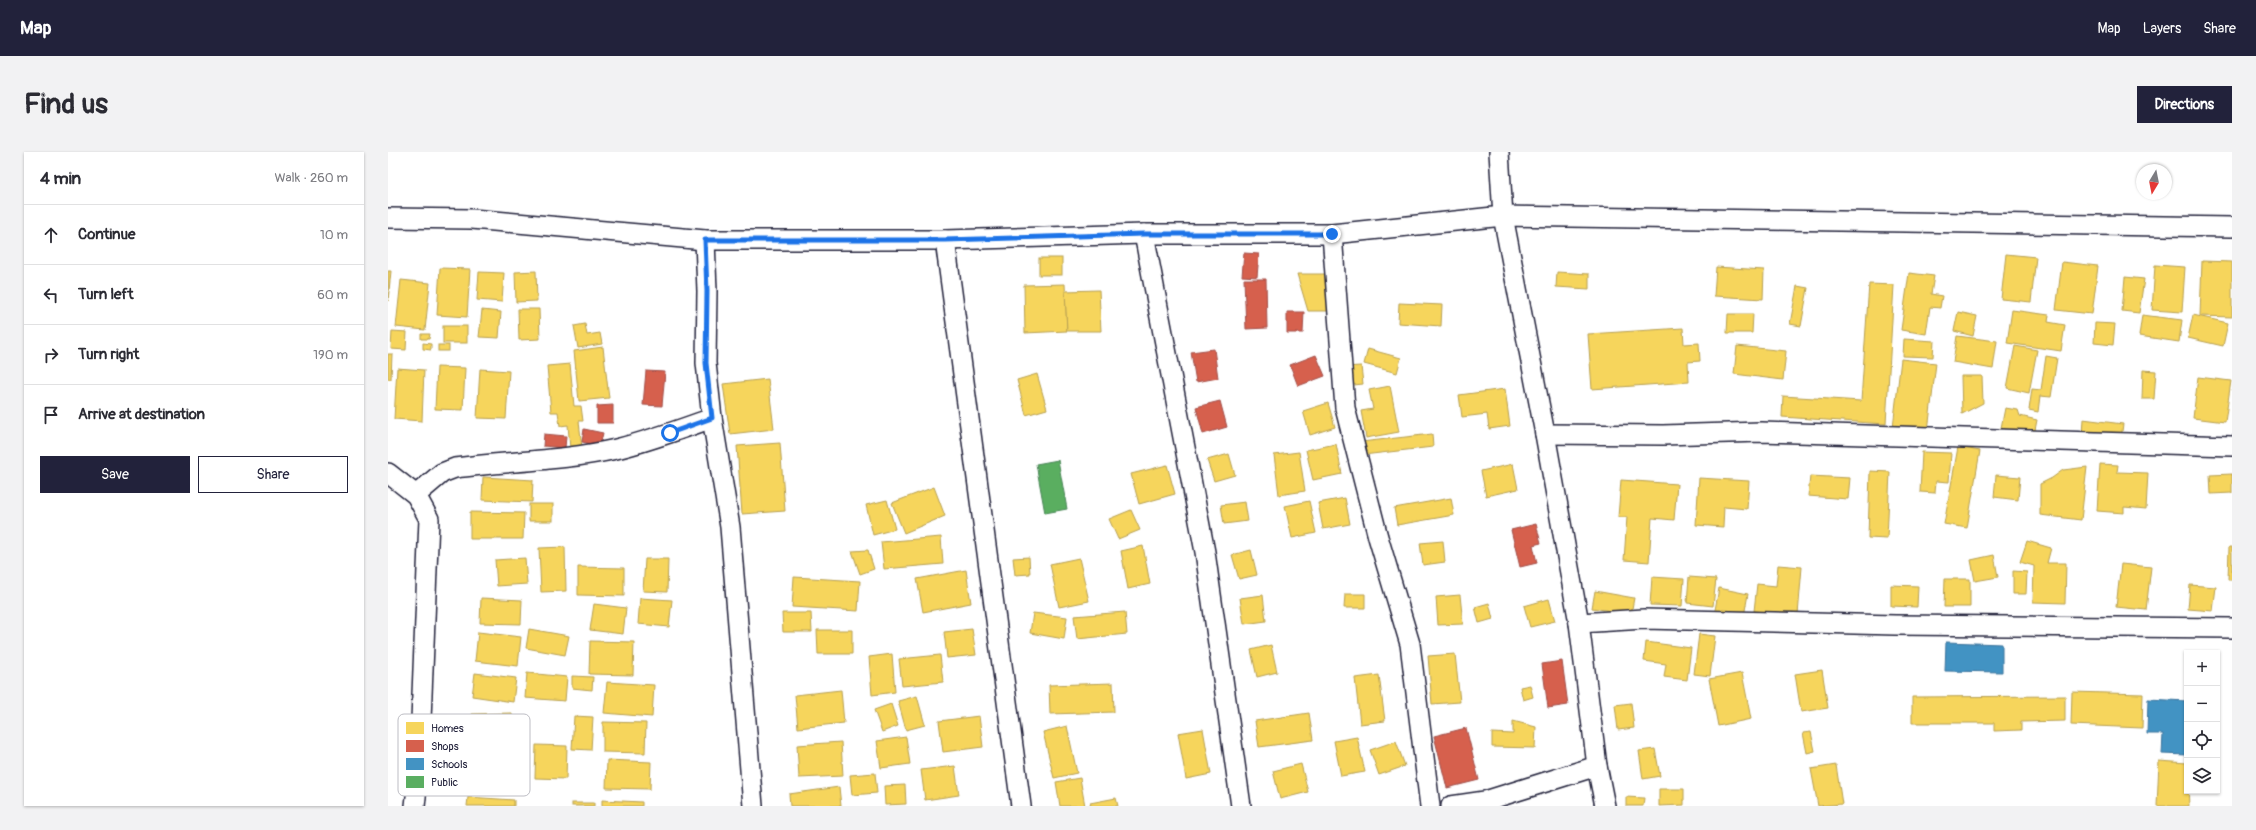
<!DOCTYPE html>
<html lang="en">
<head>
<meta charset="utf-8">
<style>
  :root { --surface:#fff; --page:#f2f2f3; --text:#2b2b33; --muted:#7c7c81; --line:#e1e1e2; --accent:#22223b }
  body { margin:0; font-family:Pangolin,sans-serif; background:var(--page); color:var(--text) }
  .controls { position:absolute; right:12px; bottom:12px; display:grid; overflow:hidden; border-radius:0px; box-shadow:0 1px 3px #0004 }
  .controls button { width:36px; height:36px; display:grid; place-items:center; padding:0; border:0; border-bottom:1px solid var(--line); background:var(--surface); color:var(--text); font:20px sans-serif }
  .compass { position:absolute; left:1748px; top:12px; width:36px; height:36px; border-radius:50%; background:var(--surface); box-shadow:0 1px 3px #0004; rotate:190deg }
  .stop { position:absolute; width:12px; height:12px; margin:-9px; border:3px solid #1a73e8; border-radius:50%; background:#fff }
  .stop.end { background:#1a73e8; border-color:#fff; box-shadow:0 1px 4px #0008 }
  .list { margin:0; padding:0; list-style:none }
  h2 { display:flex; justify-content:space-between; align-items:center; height:52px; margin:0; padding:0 16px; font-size:17px }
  h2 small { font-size:13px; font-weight:400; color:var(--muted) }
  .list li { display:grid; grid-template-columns:26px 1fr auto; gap:12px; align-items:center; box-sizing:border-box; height:60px; padding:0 16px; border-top:1px solid var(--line) }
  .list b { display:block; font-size:15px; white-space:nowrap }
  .list em { font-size:13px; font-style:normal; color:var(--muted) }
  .actions { display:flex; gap:8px; padding:12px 16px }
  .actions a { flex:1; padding:9px 0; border:1px solid var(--accent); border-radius:0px; text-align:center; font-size:14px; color:var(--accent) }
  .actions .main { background:var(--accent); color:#fff }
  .icon { flex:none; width:22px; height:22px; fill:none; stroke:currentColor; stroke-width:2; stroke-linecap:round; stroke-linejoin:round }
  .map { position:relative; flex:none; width:1844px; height:654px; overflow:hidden; border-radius:0px }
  header { display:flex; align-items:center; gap:24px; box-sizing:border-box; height:56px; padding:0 20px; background:var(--accent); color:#fff }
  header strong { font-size:19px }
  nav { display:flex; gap:22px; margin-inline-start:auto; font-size:14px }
  .intro { display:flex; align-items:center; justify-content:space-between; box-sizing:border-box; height:96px; padding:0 24px }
  h1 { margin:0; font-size:28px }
  .button { padding:10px 18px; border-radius:0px; background:var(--accent); color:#fff; font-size:14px; font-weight:700 }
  main { display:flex; gap:24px; padding:0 24px }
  aside { flex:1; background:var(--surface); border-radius:0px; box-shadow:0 1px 3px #0004 }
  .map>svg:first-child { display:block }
</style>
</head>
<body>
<header>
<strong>Map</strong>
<nav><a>Map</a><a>Layers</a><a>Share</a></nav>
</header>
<div class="intro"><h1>Find us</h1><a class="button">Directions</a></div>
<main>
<aside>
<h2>4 min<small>Walk · 260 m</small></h2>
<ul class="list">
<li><svg class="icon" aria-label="ahead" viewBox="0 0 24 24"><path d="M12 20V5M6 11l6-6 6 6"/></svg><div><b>Continue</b></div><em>10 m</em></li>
<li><svg class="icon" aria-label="left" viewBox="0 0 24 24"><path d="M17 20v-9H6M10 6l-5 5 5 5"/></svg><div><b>Turn left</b></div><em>60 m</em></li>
<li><svg class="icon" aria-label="right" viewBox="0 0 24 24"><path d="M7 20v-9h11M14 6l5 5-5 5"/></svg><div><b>Turn right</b></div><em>190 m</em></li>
<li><svg class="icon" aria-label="arrive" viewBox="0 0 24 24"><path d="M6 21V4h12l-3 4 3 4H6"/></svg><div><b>Arrive at destination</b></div></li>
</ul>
<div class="actions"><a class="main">Save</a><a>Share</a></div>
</aside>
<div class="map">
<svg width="1844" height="654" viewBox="0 0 1844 654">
  <rect width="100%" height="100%" fill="#fff"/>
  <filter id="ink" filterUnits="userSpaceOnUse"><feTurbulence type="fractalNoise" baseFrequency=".025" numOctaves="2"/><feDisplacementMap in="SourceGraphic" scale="8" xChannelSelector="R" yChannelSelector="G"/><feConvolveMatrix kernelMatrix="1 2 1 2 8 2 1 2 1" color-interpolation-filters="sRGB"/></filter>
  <g filter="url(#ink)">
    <g fill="#f6d55c" stroke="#b69f52">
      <polygon points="1618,102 1648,105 1643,150 1613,147"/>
      <rect x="651" y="106" width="23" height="17"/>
      <polygon points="1814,109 1844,110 1844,165 1812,164"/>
      <polygon points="1674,110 1710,114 1704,162 1668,158"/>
      <polygon points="1767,113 1797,115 1794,160 1764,158"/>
      <polygon points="1328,115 1376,118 1375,147 1326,144"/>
      <polygon points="52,116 82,117 79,165 49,163"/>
      <polygon points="0,119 3,119 0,149"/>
      <polygon points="148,119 149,149 128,150 127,120"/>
      <polygon points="91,120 116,121 114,150 89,148"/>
      <polygon points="1169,120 1201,122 1201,137 1168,135"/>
      <polygon points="1521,121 1546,124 1543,142 1554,144 1552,156 1542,155 1538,182 1513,178"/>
      <polygon points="909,122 941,122 941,159 920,159"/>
      <polygon points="1737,125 1756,127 1751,161 1734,159"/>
      <polygon points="13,128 42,131 37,178 8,175"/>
      <polygon points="677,132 679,179 637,181 636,133"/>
      <polygon points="1481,132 1506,133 1498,272 1394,265 1395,244 1473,249"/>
      <polygon points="1409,134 1420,136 1413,174 1402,172"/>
      <polygon points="711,138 713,179 679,179 677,139"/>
      <polygon points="1011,151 1054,153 1053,174 1010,171"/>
      <polygon points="130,157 151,157 152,187 131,188"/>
      <polygon points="94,158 113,160 111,186 91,185"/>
      <polygon points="1624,158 1661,163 1660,170 1677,173 1673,199 1619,191"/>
      <polygon points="1570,160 1589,164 1585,184 1566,179"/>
      <polygon points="1340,162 1365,162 1364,181 1339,181"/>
      <polygon points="1754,163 1794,168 1791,190 1751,184"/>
      <polygon points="1805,163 1840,171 1835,194 1800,186"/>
      <polygon points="1707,171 1727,172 1725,193 1706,191"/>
      <polygon points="197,172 199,183 212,181 214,192 190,196 186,174"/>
      <rect x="55" y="174" width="24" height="17"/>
      <polygon points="1295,176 1296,192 1311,191 1312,209 1300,210 1301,230 1204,237 1200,182"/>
      <polygon points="4,179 19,180 18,198 3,197"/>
      <polygon points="33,182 42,182 41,187 33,187"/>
      <polygon points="1569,184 1609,189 1605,217 1565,210"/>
      <polygon points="1516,187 1546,189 1545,205 1515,204"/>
      <polygon points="35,191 43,192 43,198 35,197"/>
      <rect x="50" y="193" width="11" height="6"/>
      <polygon points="1349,194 1398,199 1395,228 1346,222"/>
      <polygon points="1627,194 1649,198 1641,241 1619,236"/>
      <polygon points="215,195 221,246 191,249 186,199"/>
      <polygon points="980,197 1013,206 1009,221 976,212"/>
      <polygon points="0,202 4,202 3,227 0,227"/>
      <polygon points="1658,204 1669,206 1663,245 1652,244 1650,260 1641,258 1644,237 1653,238"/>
      <polygon points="1513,207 1548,211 1540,279 1505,275"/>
      <polygon points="182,212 186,254 193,254 195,269 191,269 194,296 182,297 180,273 172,274 170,260 163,260 159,214"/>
      <polygon points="973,214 975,232 957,234 955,215"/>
      <polygon points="49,215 77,216 75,258 47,257"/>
      <polygon points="9,216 36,218 34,269 6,267"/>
      <polygon points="92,217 121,219 118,267 89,266"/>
      <polygon points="1755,218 1768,219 1766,247 1754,247"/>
      <polygon points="649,222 659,257 638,263 629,228"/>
      <polygon points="1573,224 1594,224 1595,251 1574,262"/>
      <polygon points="1810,225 1843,229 1837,270 1805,266"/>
      <polygon points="380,227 386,277 342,282 335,232"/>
      <polygon points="1002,234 1011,280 978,286 973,259 985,257 981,238"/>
      <polygon points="1117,237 1122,274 1101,277 1099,262 1074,265 1071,243"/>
      <polygon points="940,251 947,275 922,283 915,259"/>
      <polygon points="1617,256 1630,258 1632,264 1649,268 1646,283 1613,276"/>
      <polygon points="1695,267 1735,272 1733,287 1694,282"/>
      <polygon points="1044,282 1045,295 975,303 973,290"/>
      <polygon points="392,291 397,359 354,362 349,294"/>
      <polygon points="948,292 954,322 925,328 918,298"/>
      <polygon points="1570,295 1592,299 1579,376 1556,372"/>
      <polygon points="911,300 917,339 891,343 886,303"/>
      <polygon points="1534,300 1563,301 1561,330 1548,329 1547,341 1532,340"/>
      <polygon points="841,302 847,323 826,329 819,308"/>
      <polygon points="1125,312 1130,337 1098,344 1093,319"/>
      <polygon points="1712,312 1730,313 1729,320 1760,321 1758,357 1736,355 1736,361 1709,359"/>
      <polygon points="779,313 787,342 751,352 743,322"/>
      <polygon points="1699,315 1693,368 1652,363 1652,332 1664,326 1675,318"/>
      <polygon points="1482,319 1502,320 1499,387 1480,386"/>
      <polygon points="1844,322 1844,341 1823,342 1822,323"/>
      <polygon points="1608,323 1632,325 1630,348 1606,345"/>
      <polygon points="1422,324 1462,326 1460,347 1420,344"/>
      <polygon points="95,325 145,328 144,350 94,348"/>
      <polygon points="1311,326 1361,329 1359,357 1336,355 1335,375 1308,373"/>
      <polygon points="1233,328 1289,332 1286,368 1264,366 1261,410 1236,408 1239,365 1230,365"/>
      <polygon points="546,335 557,364 516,381 504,351"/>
      <polygon points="957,346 962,372 935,377 930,351"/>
      <polygon points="1063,346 1066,363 1009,373 1006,356"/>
      <polygon points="499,348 507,377 485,383 478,353"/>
      <polygon points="921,349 928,381 904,386 897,354"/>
      <polygon points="857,350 860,369 836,372 833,353"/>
      <rect x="141" y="352" width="24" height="17"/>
      <polygon points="743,358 752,378 730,387 721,367"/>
      <polygon points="82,360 136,361 135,387 82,387"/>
      <polygon points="553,385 555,412 496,417 493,390"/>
      <polygon points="1055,389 1057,410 1035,413 1032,391"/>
      <polygon points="1639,389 1663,396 1659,411 1678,411 1677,451 1645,450 1646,414 1632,410"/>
      <polygon points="755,394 762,432 740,437 733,399"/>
      <polygon points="177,395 178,439 153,440 151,396"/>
      <polygon points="1841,395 1844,395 1844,428 1840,428"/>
      <polygon points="480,398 486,417 472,422 464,399"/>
      <polygon points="863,398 869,423 851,427 844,403"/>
      <polygon points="1606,403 1610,425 1587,429 1583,408"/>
      <polygon points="641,405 642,422 627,423 625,406"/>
      <polygon points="137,406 139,432 109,434 107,408"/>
      <polygon points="691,406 701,449 671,455 662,412"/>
      <polygon points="257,407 280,407 279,440 255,439"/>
      <polygon points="1733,412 1763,415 1758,458 1728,455"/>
      <polygon points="1390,413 1414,415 1410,463 1366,459 1369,432 1388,434"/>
      <polygon points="190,415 236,416 236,444 190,443"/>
      <polygon points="578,418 583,451 535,460 529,427"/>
      <polygon points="1625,419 1639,420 1638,442 1625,442"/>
      <polygon points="406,425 472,429 470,459 404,455"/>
      <polygon points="1264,425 1296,427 1294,454 1262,453"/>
      <polygon points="1301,425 1328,427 1325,454 1299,451"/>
      <polygon points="1557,427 1582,427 1582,455 1556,455"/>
      <polygon points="1503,433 1530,434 1529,455 1503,454"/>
      <polygon points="1802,433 1828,435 1825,459 1800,457"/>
      <polygon points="1331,436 1360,442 1356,464 1327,458"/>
      <polygon points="1207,439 1246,446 1243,462 1204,456"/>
      <polygon points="957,442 977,442 977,456 956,456"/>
      <polygon points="875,443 878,469 856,472 852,446"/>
      <polygon points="1072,443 1075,472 1050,473 1048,445"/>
      <polygon points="93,446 134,448 133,472 92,471"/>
      <polygon points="252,446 284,448 281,475 250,472"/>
      <polygon points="1161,447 1167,469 1142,475 1136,454"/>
      <polygon points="1101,451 1105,467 1091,471 1087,455"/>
      <polygon points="206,452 238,456 235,482 202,478"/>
      <polygon points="737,460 739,482 689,487 686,464"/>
      <polygon points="394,461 423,461 424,480 395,480"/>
      <polygon points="645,461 679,465 676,487 642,481"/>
      <polygon points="141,477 181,484 177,503 138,496"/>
      <polygon points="584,477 588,503 559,506 556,480"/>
      <polygon points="429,478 464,478 464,502 430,502"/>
      <polygon points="90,480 133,485 130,514 87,509"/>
      <polygon points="1311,482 1327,484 1322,524 1306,522"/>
      <polygon points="202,489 246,490 245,523 201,522"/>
      <polygon points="1258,490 1303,496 1299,528 1276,525 1278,512 1256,509"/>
      <polygon points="883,493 889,520 869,525 863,498"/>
      <polygon points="504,502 507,540 484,543 481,505"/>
      <polygon points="1067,502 1072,550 1044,552 1040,504"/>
      <polygon points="552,503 555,530 514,534 511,507"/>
      <polygon points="1434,518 1440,556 1413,560 1407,522"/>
      <polygon points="87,521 128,526 125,550 84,544"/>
      <polygon points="139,521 179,525 177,549 137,546"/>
      <polygon points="1354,521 1363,567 1330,574 1321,527"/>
      <polygon points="991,523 997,569 972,572 967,526"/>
      <polygon points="184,524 205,525 204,538 184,536"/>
      <polygon points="219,530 266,533 264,565 216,561"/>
      <polygon points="725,531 726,560 662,562 661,533"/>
      <polygon points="1142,533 1145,545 1135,548 1132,535"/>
      <polygon points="453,538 456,571 410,576 407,543"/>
      <polygon points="1684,540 1755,542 1754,576 1683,573"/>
      <polygon points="529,544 537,573 518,578 510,549"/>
      <polygon points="1677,544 1677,569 1633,570 1633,578 1606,579 1606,571 1524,571 1524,545"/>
      <polygon points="1243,551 1246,576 1230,578 1227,553"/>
      <polygon points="503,552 510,574 494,580 486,558"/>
      <polygon points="124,561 125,588 85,589 84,562"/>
      <polygon points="921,561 925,588 871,595 867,569"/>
      <polygon points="186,564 205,565 203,598 184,597"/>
      <polygon points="591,564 595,595 555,600 551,569"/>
      <polygon points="1125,569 1148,575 1147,596 1104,595 1104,581 1125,582"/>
      <polygon points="215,570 258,571 257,601 215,600"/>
      <polygon points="679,574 689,621 666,626 655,580"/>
      <polygon points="815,577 823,622 798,627 790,581"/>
      <polygon points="1423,580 1427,599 1419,601 1415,581"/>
      <polygon points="518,585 522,612 493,616 489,589"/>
      <polygon points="969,585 977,620 953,624 946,589"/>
      <polygon points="1008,589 1017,614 991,623 982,598"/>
      <polygon points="453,590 455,624 411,626 409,593"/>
      <polygon points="148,593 179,594 178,627 147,626"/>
      <polygon points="1267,597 1272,624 1255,627 1251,599"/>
      <polygon points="219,608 263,610 262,637 218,636"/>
      <polygon points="1771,609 1799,611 1801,654 1769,654"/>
      <polygon points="913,612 920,640 892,647 885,619"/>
      <polygon points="1448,613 1454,652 1430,654 1423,617"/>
      <polygon points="567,614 571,643 537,648 533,618"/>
      <polygon points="487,621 489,641 464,643 462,623"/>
      <polygon points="692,626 697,654 672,654 668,630"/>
      <polygon points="517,633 518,652 497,653 496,634"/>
      <polygon points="451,635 453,654 402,654 401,642"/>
      <polygon points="1271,637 1296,637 1296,653 1271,654"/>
      <polygon points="80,645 126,648 126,654 79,654"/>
      <polygon points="1238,645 1256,646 1255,654 1238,654"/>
      <polygon points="728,646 730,654 703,654 702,651"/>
      <polygon points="214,648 254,650 254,654 214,654"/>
      <rect x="184" y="651" width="22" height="3"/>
    </g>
    <g fill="#d6604d" stroke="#a04d48">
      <polygon points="856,101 871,102 869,125 854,124"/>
      <polygon points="856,127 878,127 879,176 858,177"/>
      <polygon points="899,160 916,160 915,181 899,181"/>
      <polygon points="826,197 830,226 808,230 803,200"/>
      <polygon points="928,203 937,224 910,234 902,213"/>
      <polygon points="258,219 277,220 274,254 255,253"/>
      <polygon points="832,249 839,275 815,282 808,255"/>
      <polygon points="225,253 225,271 209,271 209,254"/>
      <polygon points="196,277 215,281 212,294 194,290"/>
      <polygon points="156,282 178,284 177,296 155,294"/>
      <polygon points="1148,372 1153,391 1145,393 1149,411 1132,415 1123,378"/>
      <polygon points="1174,509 1180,553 1160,556 1154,512"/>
      <polygon points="1078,576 1091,628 1059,636 1046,584"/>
    </g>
    <g fill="#4393c3" stroke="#39719a">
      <polygon points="1558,490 1614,492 1614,520 1557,519"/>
      <polygon points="1760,547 1799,549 1799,603 1774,602 1775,582 1759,582"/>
    </g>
    <polygon fill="#5aae61" stroke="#498456" points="670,308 679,357 657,361 648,312"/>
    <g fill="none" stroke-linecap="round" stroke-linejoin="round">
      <g stroke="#22223b" stroke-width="22">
        <g id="minor">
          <polyline points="1111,0 1115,64 1157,282 1191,471 1209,614 1217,654"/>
          <polyline points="0,66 84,67 317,88 557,88 756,82 944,82 1115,64 1844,75"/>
          <polyline points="756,82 817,400 853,654"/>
          <polyline points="944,82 957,256 990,385 1022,492 1042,654"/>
          <polyline points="557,88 633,654"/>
          <polyline points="324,266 342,375 365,654"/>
          <polyline points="1157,282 1275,283 1373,280 1844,294"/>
          <polyline points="0,321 28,343 41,367 31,618 27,654"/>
          <path d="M28,343L54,321L67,316C120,309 176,309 228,297C261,289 293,277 324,266L318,211L319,139L317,88"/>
          <polyline points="1191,471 1256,467 1507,473 1844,476"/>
          <polyline points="1063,654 1097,649 1209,614"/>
        </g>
      </g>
      <use href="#minor" stroke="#fff" stroke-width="19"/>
    </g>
  </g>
  <g fill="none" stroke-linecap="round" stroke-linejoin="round" filter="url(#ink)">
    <polyline stroke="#1a73e8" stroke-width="5" points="282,281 324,266 318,211 319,139 317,88 557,88 756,82 944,82"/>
  </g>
  <rect x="10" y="562" width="132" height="82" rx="6" fill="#fff" stroke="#bdbdc4" stroke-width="1"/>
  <rect x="18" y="570" width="18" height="12" fill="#f6d55c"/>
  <rect x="18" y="588" width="18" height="12" fill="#d6604d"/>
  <rect x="18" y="606" width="18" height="12" fill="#4393c3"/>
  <rect x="18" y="624" width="18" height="12" fill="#5aae61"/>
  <g font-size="11" fill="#22223b">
    <text x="43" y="580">Homes</text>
    <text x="43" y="598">Shops</text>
    <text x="43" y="616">Schools</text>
    <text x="43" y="634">Public</text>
  </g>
</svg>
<div class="controls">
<button>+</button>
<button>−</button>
<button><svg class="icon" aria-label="locate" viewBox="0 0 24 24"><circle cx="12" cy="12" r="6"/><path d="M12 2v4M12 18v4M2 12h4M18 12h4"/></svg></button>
<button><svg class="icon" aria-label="layers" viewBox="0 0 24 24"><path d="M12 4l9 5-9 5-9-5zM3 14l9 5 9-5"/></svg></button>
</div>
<svg class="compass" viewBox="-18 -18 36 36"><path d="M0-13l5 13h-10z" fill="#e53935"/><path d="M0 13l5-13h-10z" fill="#7c7c81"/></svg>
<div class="stop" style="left:282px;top:281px"></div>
<div class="stop end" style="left:944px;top:82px"></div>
</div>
</main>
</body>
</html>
